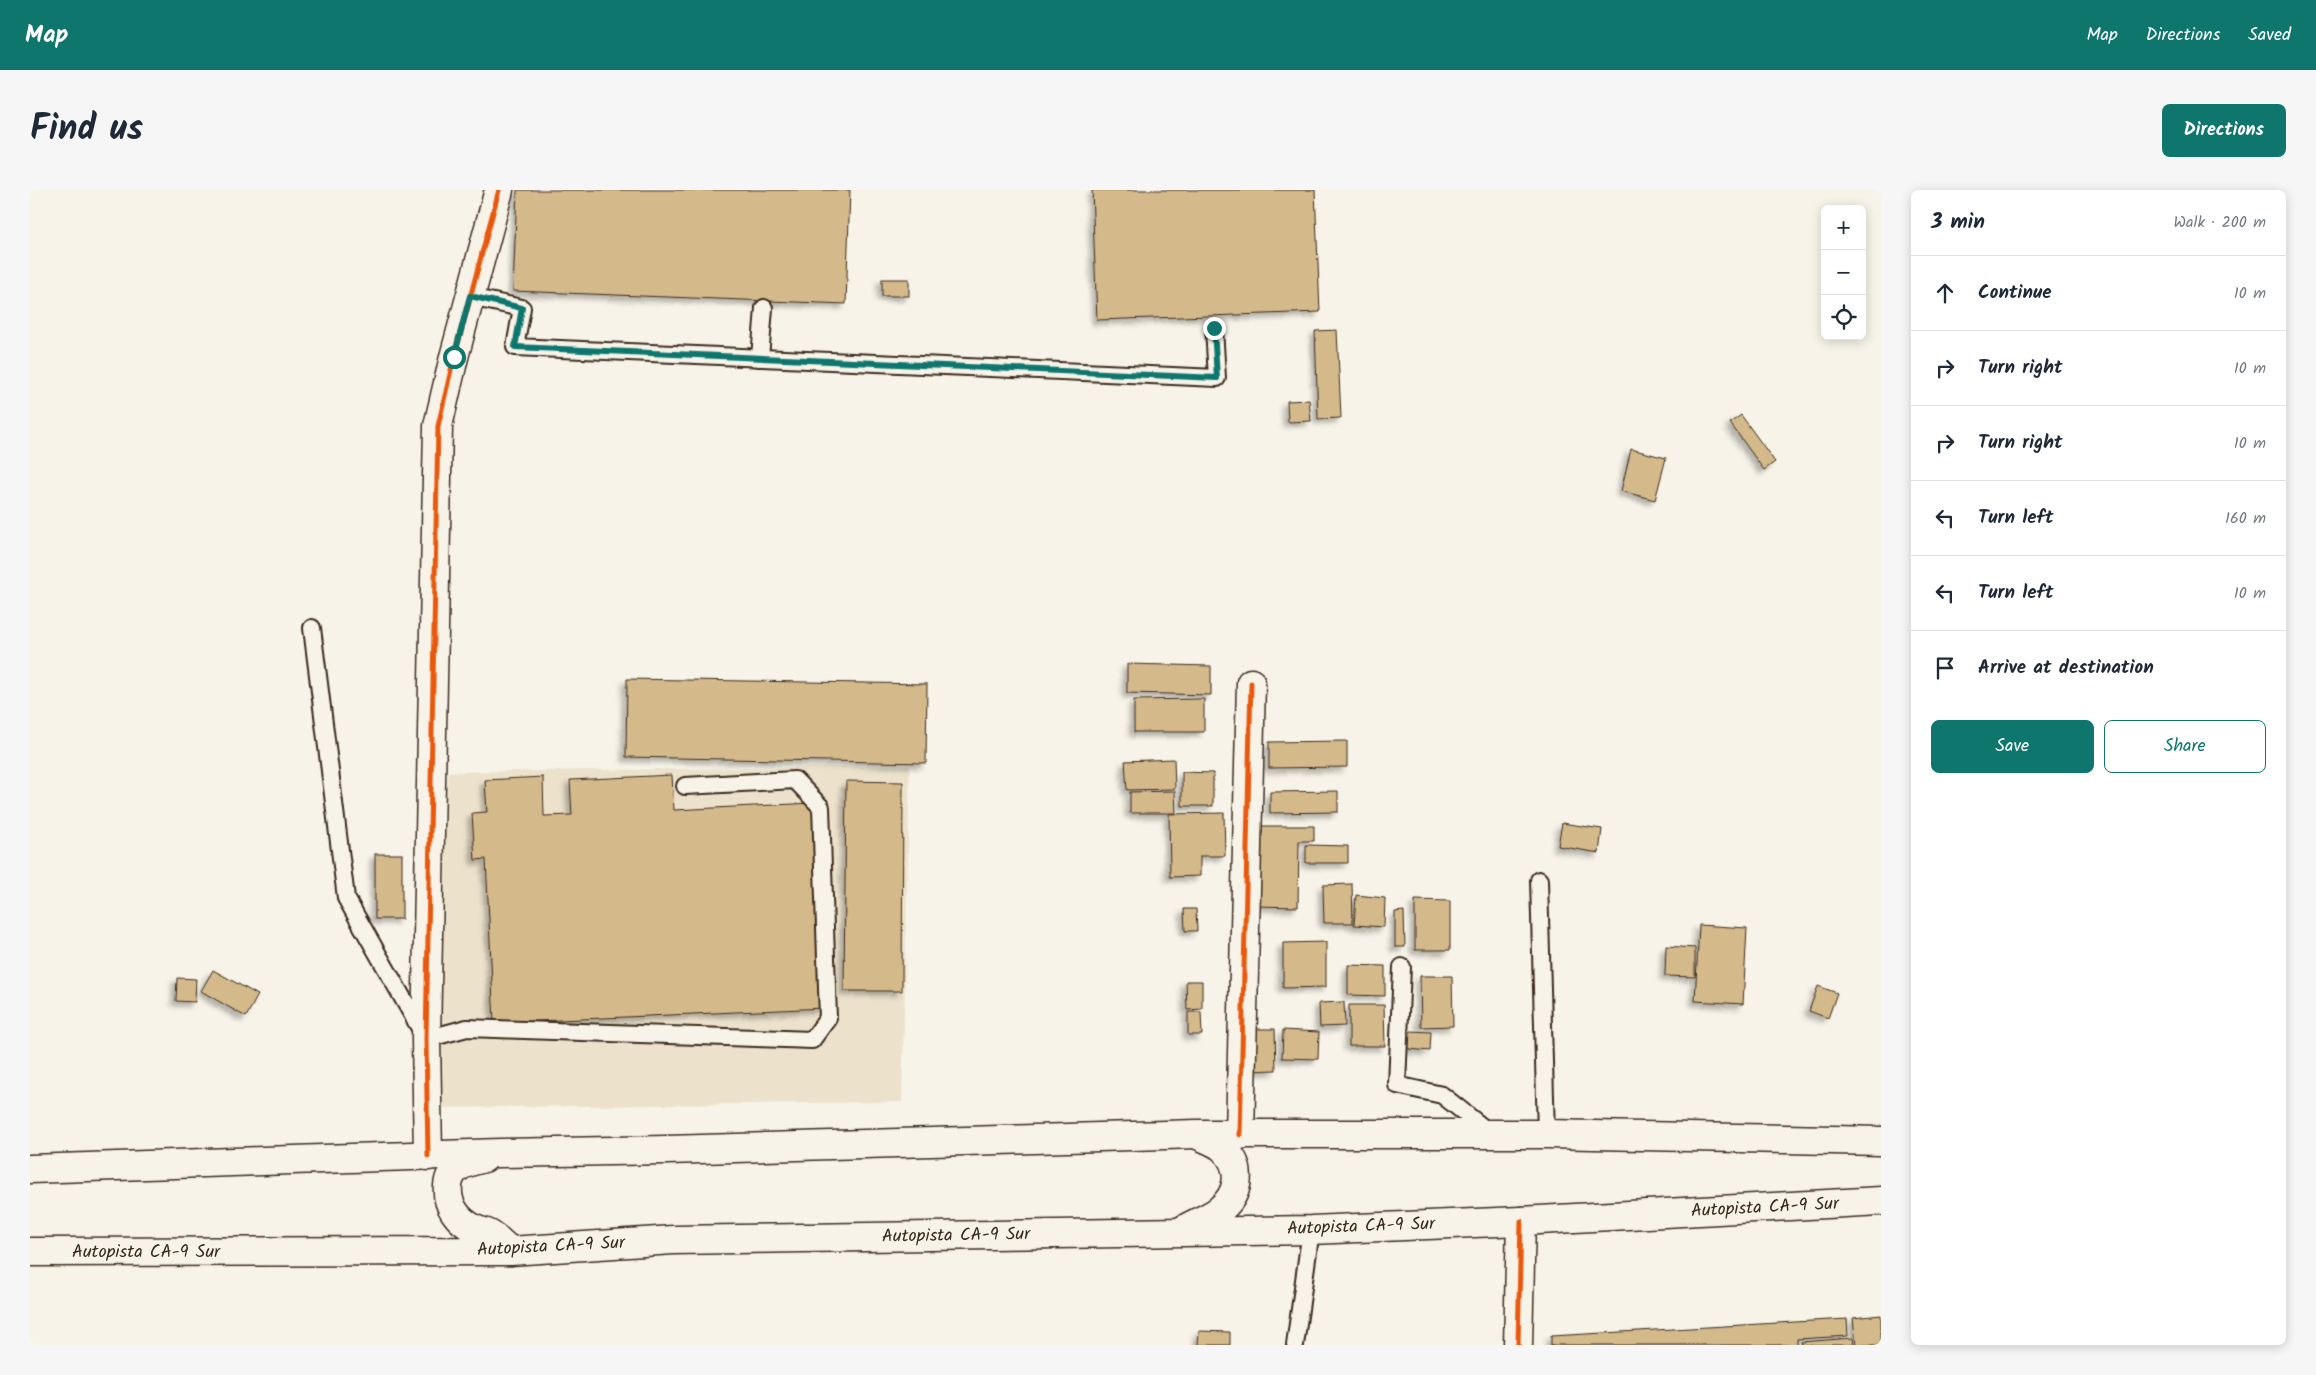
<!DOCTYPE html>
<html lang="en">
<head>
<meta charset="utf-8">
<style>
  :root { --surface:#fff; --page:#f6f6f7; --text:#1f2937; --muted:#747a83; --line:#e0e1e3; --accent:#0f766e }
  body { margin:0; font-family:Kalam,sans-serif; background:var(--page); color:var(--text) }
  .controls { position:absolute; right:15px; top:15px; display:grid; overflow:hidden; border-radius:8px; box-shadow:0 2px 12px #0003 }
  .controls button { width:45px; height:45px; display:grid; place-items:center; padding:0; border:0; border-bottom:1px solid var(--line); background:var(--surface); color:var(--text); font:25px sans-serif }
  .stop { position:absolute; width:15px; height:15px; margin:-11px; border:4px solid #0f766e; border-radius:50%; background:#fff }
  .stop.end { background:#0f766e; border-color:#fff; box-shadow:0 1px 5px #0008 }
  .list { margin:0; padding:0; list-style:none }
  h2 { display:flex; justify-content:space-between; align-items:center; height:65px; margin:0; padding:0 20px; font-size:21px }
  h2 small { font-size:16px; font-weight:400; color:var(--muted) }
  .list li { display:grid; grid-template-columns:32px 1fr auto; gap:15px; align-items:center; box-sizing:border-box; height:75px; padding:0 20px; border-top:1px solid var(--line) }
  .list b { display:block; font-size:19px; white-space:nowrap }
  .list em { font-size:16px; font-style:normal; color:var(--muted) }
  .actions { display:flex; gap:10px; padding:15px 20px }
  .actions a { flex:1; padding:11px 0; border:1px solid var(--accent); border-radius:8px; text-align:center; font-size:18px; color:var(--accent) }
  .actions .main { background:var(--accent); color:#fff }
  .icon { flex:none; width:28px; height:28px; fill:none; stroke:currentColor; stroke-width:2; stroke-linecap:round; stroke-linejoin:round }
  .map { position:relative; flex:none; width:1851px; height:1155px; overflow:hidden; border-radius:8px }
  header { display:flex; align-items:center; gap:30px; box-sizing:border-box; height:70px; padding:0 25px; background:var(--accent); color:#fff }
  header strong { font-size:24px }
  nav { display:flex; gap:28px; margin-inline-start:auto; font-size:18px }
  .intro { display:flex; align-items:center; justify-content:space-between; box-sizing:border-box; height:120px; padding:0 30px }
  h1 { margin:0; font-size:35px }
  .button { padding:12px 22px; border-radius:8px; background:var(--accent); color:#fff; font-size:18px; font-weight:700 }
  main { display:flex; gap:30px; padding:0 30px }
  aside { flex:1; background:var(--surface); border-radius:8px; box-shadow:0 2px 12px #0003 }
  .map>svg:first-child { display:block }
</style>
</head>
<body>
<header>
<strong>Map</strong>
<nav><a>Map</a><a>Directions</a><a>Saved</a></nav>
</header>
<div class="intro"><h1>Find us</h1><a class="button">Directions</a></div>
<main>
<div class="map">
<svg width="1851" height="1155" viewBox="0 0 1851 1155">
  <defs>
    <filter id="shadow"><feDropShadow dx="-4.5" dy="4.5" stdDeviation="2.5" flood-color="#0004"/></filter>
  </defs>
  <rect width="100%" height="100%" fill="#f7f3e8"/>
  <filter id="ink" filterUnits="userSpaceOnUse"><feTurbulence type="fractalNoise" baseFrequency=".02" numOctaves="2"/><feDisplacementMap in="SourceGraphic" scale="10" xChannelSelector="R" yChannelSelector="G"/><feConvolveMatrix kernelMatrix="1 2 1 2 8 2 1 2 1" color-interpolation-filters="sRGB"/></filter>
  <g filter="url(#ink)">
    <polygon fill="#ece2cc" points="880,576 872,912 402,918 418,582"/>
    <g fill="#d4b98a" stroke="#3b2a1e" filter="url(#shadow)">
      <polygon points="487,0 820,0 816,114 483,101"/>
      <polygon points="1062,0 1285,0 1290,122 1067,130"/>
      <rect x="852" y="89" width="27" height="17"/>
      <polygon points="1307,140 1311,228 1288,229 1285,141"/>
      <polygon points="1279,210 1281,231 1258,232 1257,211"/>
      <polygon points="1711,225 1745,272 1734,280 1700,233"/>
      <polygon points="1601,259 1636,268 1625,310 1591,301"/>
      <polygon points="1097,474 1181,476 1181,505 1097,503"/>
      <polygon points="597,489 897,494 896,573 596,567"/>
      <polygon points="1174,509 1174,542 1104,542 1104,510"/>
      <polygon points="1317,551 1317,577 1239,578 1239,552"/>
      <polygon points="1144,569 1145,599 1097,600 1095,571"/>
      <polygon points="1152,582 1183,583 1183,616 1152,616"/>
      <polygon points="642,585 644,620 784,613 794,818 464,833 456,669 445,670 442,623 457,622 455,590 513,587 514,626 542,625 540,590"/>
      <polygon points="816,591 873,592 872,801 814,801"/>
      <polygon points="1145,601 1146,623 1100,623 1100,602"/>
      <polygon points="1308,601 1308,622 1240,623 1240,602"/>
      <polygon points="1194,623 1195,666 1170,666 1170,686 1140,687 1139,624"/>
      <polygon points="1532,633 1572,639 1569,663 1528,656"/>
      <polygon points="1226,636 1284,636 1284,651 1269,651 1268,717 1226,716"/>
      <polygon points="1276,655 1318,656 1318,673 1276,673"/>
      <rect x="345" y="664" width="27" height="65"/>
      <polygon points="1322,694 1323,733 1294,733 1293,695"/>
      <polygon points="1326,705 1355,708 1354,737 1324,735"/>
      <polygon points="1385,710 1420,711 1420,760 1385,760"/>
      <polygon points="1154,719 1166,719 1167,741 1155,741"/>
      <polygon points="1374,721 1375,757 1365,757 1365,722"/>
      <polygon points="1669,735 1717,738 1713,814 1665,811"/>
      <polygon points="1296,752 1296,797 1253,798 1253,753"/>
      <polygon points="1636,756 1665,758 1665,787 1635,786"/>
      <polygon points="1318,775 1355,776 1355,806 1318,805"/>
      <polygon points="183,780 228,805 216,827 171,801"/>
      <polygon points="1390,786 1422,786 1423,836 1391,837"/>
      <polygon points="147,788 166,789 165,812 146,811"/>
      <polygon points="1156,791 1172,791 1172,819 1157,820"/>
      <polygon points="1788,796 1807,803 1798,828 1779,821"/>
      <polygon points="1314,812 1315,836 1290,837 1289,813"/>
      <polygon points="1319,815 1354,815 1355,856 1319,856"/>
      <polygon points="1158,822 1171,822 1172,845 1158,845"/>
      <polygon points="1217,839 1245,839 1246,880 1218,881"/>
      <polygon points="1253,840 1289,842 1288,869 1252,868"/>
      <polygon points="1380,841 1401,842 1400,861 1379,859"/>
      <polygon points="1851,1125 1851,1155 1826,1155 1823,1128"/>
      <polygon points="1817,1129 1818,1146 1767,1149 1767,1155 1521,1155 1521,1146"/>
      <polygon points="1169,1141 1200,1142 1200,1155 1168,1155"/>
      <polygon points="1823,1148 1824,1155 1772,1155 1771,1152"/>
    </g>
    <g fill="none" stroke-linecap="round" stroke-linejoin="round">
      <g stroke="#3b2a1e" stroke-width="20">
        <g id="service">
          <polyline points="440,107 492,118 485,157 1187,188 1184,138"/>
          <polyline points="730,168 734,118"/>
          <polyline points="282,438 316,708 396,849 437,838 782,850 798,828 791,617 765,590 655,596"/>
          <polyline points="1509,690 1516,944"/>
          <polyline points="1372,777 1367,895 1412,905 1460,943"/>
          <polyline points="1265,1155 1281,1040"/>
        </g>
      </g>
      <g stroke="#3b2a1e" stroke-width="31">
        <g id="minor">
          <polyline points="1210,945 1221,493"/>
          <polyline points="398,966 396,849 408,236 424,167 469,0"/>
          <polyline points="1488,1155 1491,1031"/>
        </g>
      </g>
      <g stroke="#3b2a1e" stroke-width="31">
        <g id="trunk">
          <path d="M454,968C437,973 420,975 418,996C416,1015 428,1031 445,1039C449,1041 455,1042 459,1044C467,1048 474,1056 480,1061"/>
          <polyline points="0,979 470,963 637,960 1167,944 1516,944 1851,951"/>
          <path d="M1153,1040C1164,1033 1177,1029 1188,1021C1210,1005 1214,977 1193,958C1186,952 1176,949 1168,945"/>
          <polyline points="0,1062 480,1061 643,1050 1281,1040 1491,1031 1851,1011"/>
        </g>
      </g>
      <use href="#service" stroke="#f7f3e8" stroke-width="16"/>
      <use href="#minor" stroke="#f7f3e8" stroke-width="28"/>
      <use href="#trunk" stroke="#f7f3e8" stroke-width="28"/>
      <g stroke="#f7f3e8" stroke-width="8">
        <g id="cycleway">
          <polyline points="1210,945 1221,493"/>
          <polyline points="398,966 396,849 408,236 424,167 469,0"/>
          <polyline points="1488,1155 1491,1031"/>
        </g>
      </g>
      <use href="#cycleway" stroke="#e8590c" stroke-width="5"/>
    </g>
  </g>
  <g fill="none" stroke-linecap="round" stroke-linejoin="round" filter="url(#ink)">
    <polyline stroke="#0f766e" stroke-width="6" points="424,167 440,106 492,118 485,157 1187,188 1184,138"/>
  </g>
  <g text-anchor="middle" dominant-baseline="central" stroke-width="4" stroke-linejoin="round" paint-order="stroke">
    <g font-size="18" fill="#3b2a1e" stroke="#f7f3e8">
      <text transform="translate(1735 1018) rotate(-3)">Autopista CA-9 Sur</text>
      <text transform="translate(1331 1037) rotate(-2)">Autopista CA-9 Sur</text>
      <text transform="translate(926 1046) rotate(-1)">Autopista CA-9 Sur</text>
      <text transform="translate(521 1057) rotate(-3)">Autopista CA-9 Sur</text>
      <text x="116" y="1062">Autopista CA-9 Sur</text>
    </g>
  </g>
</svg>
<div class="controls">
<button>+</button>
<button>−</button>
<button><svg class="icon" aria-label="locate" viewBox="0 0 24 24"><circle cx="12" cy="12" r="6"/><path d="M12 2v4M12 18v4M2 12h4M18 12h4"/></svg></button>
</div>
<div class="stop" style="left:424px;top:167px"></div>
<div class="stop end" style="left:1184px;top:138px"></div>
</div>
<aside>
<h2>3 min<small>Walk · 200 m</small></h2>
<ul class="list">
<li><svg class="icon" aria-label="ahead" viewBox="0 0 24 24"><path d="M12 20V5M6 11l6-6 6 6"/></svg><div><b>Continue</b></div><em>10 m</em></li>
<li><svg class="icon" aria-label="right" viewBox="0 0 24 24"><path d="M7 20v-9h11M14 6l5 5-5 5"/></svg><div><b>Turn right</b></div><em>10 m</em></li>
<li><svg class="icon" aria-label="right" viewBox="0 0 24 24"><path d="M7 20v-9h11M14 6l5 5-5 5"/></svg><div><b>Turn right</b></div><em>10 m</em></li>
<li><svg class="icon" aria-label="left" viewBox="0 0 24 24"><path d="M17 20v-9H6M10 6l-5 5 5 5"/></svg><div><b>Turn left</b></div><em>160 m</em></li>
<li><svg class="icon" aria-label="left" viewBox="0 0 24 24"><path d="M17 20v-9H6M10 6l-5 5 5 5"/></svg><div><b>Turn left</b></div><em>10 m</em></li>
<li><svg class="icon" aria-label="arrive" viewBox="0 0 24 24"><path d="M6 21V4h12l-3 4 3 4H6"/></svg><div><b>Arrive at destination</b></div></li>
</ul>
<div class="actions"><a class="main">Save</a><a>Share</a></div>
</aside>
</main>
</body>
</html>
